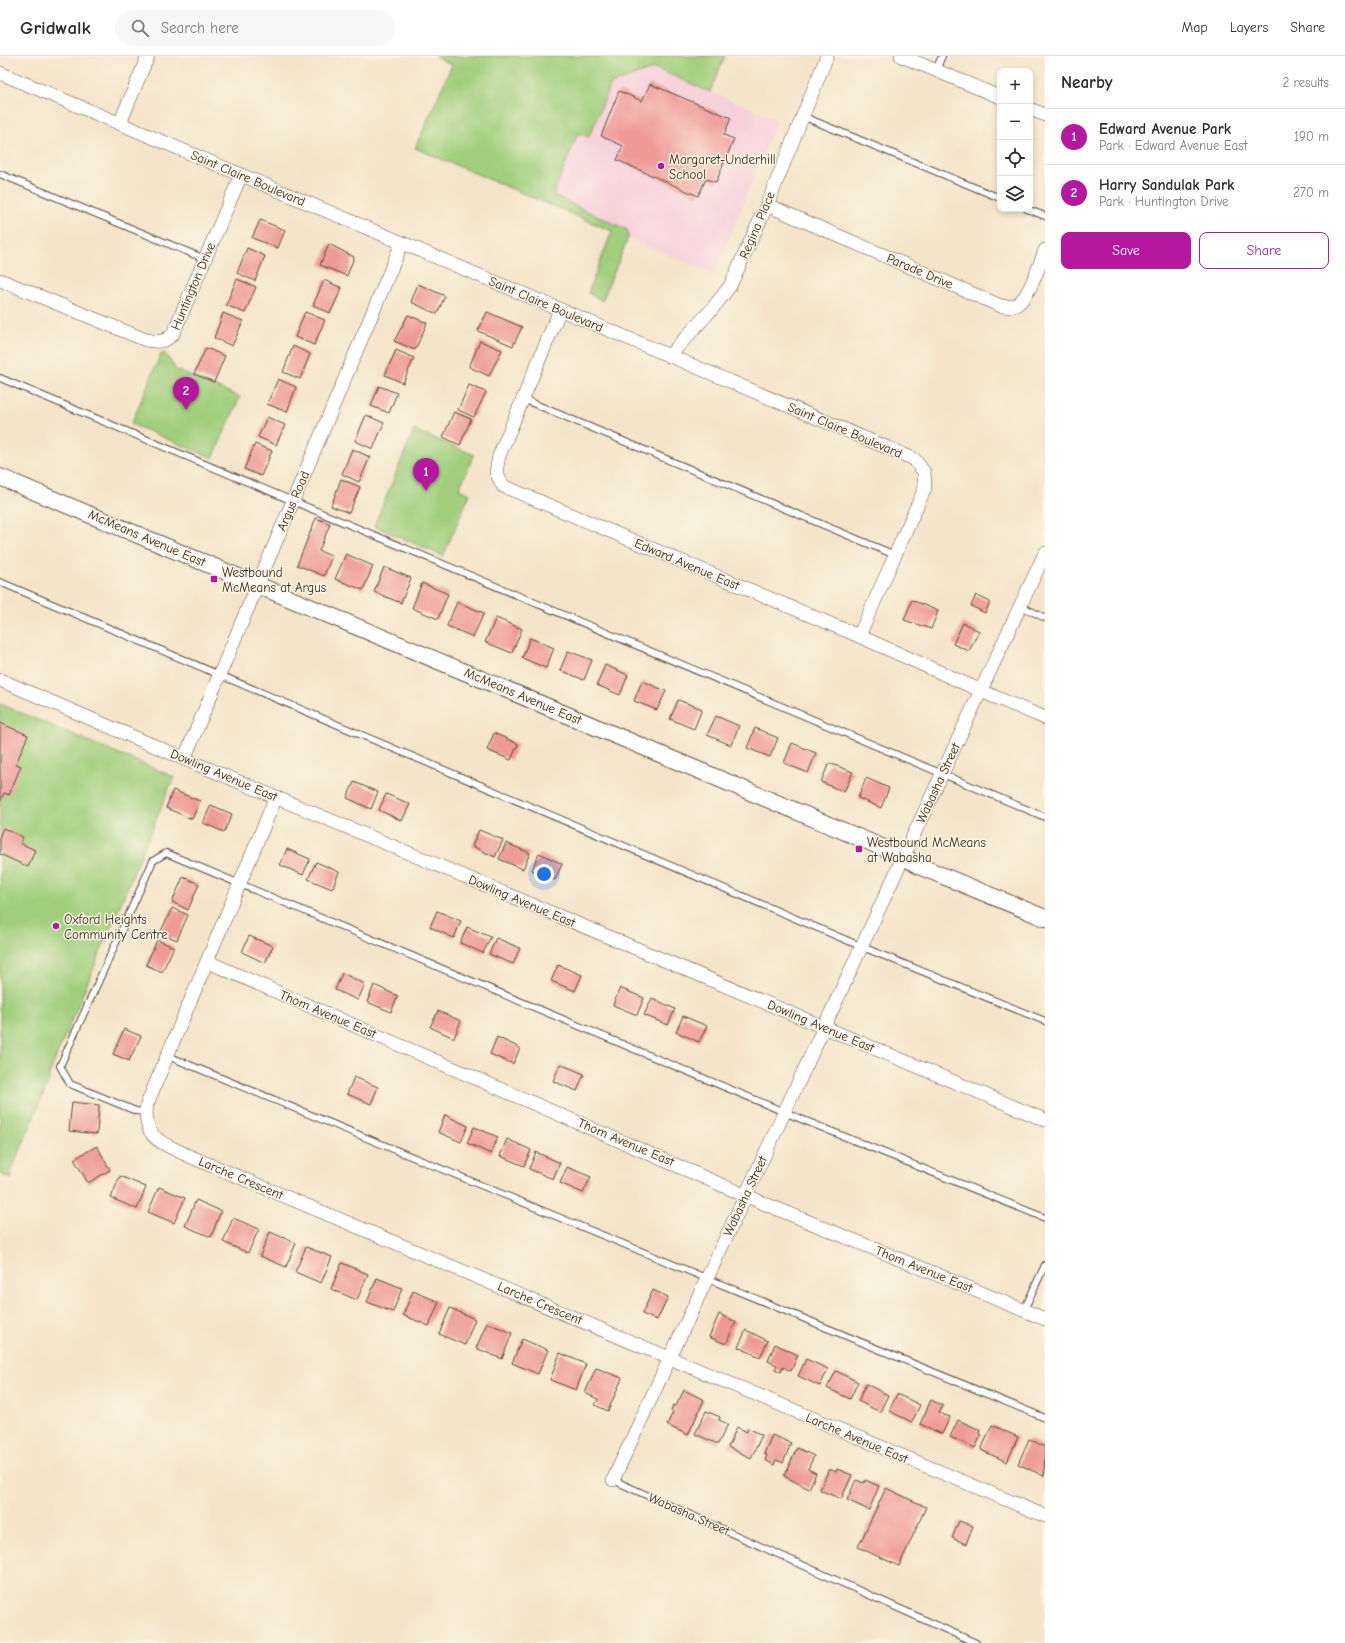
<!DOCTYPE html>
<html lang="en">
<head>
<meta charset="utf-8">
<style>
  :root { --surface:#fff; --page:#f7f7f7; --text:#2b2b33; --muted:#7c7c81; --line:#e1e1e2; --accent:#b5179e }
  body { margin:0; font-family:"Comic Neue",sans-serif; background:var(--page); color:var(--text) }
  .controls { position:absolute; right:12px; top:12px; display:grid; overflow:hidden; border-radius:8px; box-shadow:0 2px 6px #0003 }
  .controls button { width:36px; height:36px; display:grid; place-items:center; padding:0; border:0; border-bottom:1px solid var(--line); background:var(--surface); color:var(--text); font:20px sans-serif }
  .you { position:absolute; left:544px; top:818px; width:14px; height:14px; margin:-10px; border:3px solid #fff; border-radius:50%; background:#1a73e8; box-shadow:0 0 0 6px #1a73e833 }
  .badge { display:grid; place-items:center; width:26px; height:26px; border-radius:50%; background:var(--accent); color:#fff; font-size:13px; font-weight:700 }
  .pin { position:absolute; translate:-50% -33px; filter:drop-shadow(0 1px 2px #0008) }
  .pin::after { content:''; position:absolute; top:21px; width:14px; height:12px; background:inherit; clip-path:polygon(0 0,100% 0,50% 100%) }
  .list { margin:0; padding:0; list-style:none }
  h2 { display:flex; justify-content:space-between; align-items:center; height:52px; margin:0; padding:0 16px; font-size:17px }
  h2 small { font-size:13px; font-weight:400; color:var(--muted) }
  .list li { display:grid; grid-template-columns:26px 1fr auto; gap:12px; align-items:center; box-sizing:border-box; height:56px; padding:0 16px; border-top:1px solid var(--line) }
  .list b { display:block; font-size:15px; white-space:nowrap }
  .list p { margin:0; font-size:13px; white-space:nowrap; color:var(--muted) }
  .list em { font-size:13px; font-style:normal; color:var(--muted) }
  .actions { display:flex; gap:8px; padding:12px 16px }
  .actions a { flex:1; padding:9px 0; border:1px solid var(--accent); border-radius:8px; text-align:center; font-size:14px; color:var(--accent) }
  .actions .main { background:var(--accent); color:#fff }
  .icon { flex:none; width:22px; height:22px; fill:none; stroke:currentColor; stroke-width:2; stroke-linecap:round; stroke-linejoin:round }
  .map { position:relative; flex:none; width:1045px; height:1587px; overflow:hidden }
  header { display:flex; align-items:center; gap:24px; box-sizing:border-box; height:56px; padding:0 20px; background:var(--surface); border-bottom:1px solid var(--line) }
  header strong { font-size:19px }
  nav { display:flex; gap:22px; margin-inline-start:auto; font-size:14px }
  .search { width:280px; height:36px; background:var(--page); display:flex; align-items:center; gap:10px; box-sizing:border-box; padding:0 14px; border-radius:22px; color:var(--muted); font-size:15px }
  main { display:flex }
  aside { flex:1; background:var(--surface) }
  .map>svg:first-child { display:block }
</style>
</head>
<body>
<header>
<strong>Gridwalk</strong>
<div class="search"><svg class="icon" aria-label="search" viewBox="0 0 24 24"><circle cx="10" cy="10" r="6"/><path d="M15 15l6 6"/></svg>Search here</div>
<nav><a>Map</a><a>Layers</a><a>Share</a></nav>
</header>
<main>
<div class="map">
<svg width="1045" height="1587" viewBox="0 0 1045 1587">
  <rect width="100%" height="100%" fill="#fcf5e5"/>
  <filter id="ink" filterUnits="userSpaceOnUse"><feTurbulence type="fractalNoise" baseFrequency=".025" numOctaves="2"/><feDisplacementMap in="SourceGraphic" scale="8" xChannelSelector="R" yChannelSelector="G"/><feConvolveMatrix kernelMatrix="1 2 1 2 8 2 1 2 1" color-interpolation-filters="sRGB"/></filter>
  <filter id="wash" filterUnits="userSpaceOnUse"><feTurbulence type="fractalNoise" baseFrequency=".012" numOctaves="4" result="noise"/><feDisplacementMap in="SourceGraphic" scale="16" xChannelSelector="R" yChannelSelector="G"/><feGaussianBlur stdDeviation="0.9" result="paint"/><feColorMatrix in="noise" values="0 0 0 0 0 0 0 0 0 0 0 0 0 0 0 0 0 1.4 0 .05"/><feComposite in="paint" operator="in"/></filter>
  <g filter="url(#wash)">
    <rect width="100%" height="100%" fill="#f4e4c9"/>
    <polygon fill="#f6cfd9" points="655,12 777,64 714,219 628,182 627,174 552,139 578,76 589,81 611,28"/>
    <g fill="#a0ce7c" stroke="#6e7c4d">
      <polygon points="435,0 725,0 710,36 655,12 611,28 589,81 578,77 553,139 627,174 628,182 602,245 588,237 612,175 415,92 452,9"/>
      <polygon points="165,297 176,314 240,341 213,402 131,368 161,298"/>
      <polygon points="414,374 474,399 459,433 470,438 443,500 374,470"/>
      <polygon points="0,648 174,721 49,1018 49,1024 11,1117 12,1123 0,1118"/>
    </g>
    <g id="blocks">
      <g fill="#ee9a97">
        <polygon points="650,28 731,62 724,79 734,83 716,126 706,123 698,140 617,104 623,90 601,80 619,35 642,45"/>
        <polygon points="260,164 285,174 278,192 252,182"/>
        <polygon points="329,188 354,201 347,220 320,209"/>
        <polygon points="247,192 265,200 255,225 237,217"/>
        <polygon points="237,223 256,231 245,257 226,249"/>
        <polygon points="324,224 342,232 330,257 313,249"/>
        <polygon points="418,228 445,240 437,258 411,246"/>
        <polygon points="305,256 325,264 314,289 295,281"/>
        <polygon points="487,256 522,271 513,290 478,275"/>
        <polygon points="223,257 243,265 232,290 214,282"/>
        <polygon points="408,259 427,267 415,294 394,285"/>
        <polygon points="480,285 502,294 489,320 469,311"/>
        <polygon points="293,290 310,298 300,323 283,316"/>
        <polygon points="206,292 225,300 214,326 194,318"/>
        <polygon points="396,294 414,302 403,327 385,319"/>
        <polygon points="278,323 296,331 287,356 267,348"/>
        <polygon points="469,329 486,336 474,361 458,354"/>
        <polygon points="379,330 397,337 389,357 371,350"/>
        <polygon points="454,356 471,363 460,389 443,381"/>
        <polygon points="366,359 384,367 373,393 355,385"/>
        <polygon points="267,361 285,369 276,389 258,381"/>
        <polygon points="255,388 272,395 261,420 244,413"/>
        <polygon points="352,393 370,401 359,426 342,418"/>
        <polygon points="341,423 360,431 349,457 331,450"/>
        <polygon points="316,462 330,468 319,495 332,500 324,520 297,509"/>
        <polygon points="346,498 373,510 363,534 335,523"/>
        <polygon points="384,511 411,522 401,547 374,536"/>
        <polygon points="422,527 448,538 438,563 412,552"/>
        <polygon points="976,539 990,546 985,557 971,550"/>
        <polygon points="912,544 938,555 931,573 904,564"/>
        <polygon points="457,546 484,557 473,581 447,570"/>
        <polygon points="496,562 522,573 512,597 485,586"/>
        <polygon points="963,567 979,575 969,595 953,588"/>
        <polygon points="530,582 554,592 546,612 522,602"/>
        <polygon points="568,595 592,604 584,624 560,614"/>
        <polygon points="605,609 628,619 620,639 597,629"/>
        <polygon points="642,625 666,635 657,654 634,645"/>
        <polygon points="678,644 702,653 694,673 670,663"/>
        <polygon points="716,660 739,670 731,689 707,679"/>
        <polygon points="0,667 28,679 16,708 21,710 9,739 4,737 0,746"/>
        <polygon points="755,672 778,682 770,701 747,692"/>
        <polygon points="494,677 518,688 511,704 487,694"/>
        <polygon points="792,687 816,697 808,717 784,707"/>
        <polygon points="829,707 853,716 844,736 821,726"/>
        <polygon points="866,722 889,732 881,752 858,742"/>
        <polygon points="354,726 378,736 371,753 347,742"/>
        <polygon points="173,734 200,745 192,763 166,752"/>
        <polygon points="386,738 410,748 402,765 379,754"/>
        <polygon points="211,749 232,758 224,776 203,767"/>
        <polygon points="3,772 23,781 20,787 35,794 28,811 0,798 0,779"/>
        <polygon points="479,774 503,784 495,801 472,790"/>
        <polygon points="506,787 530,797 523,813 499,803"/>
        <polygon points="287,793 310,803 303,819 280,809"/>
        <polygon points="539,797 562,808 555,824 532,814"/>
        <polygon points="316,806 339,816 332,833 308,823"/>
        <polygon points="183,821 199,828 188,854 172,846"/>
        <polygon points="172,852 188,859 177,884 160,877"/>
        <polygon points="437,855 461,865 454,882 430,871"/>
        <polygon points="467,871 491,881 483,897 460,887"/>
        <polygon points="249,880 273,890 265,907 242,896"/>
        <polygon points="496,882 520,892 513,908 489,898"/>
        <polygon points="157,884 174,891 162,916 146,909"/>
        <polygon points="558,909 582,919 575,935 551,925"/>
        <polygon points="342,917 365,928 358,944 335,934"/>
        <polygon points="374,929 398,940 391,956 367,946"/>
        <polygon points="620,932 644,942 637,959 613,949"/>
        <polygon points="652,942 675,953 668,969 644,959"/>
        <polygon points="438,955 461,965 454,982 430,971"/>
        <polygon points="683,960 707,970 699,986 676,976"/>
        <polygon points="124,973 141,980 129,1005 113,998"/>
        <polygon points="497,981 520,992 513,1008 490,998"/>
        <polygon points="560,1008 584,1018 577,1035 553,1025"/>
        <polygon points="354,1021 378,1031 371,1048 347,1038"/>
        <polygon points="72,1046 99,1049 97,1078 69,1075"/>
        <polygon points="445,1059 468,1070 461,1086 438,1076"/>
        <polygon points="474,1071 498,1081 491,1098 467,1087"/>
        <polygon points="507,1083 531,1094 524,1110 500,1100"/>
        <polygon points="97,1090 110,1114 88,1127 74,1103"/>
        <polygon points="536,1096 560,1107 553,1123 529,1113"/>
        <polygon points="567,1111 591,1121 583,1137 560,1127"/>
        <polygon points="120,1120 146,1131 137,1153 111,1142"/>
        <polygon points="159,1131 185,1142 174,1167 148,1156"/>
        <polygon points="196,1144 221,1155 211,1181 185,1170"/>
        <polygon points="233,1162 259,1173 248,1197 223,1186"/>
        <polygon points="270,1176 296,1187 286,1211 260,1200"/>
        <polygon points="306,1191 332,1201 321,1227 295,1216"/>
        <polygon points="342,1207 368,1218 357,1244 331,1233"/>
        <polygon points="377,1222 402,1232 393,1256 367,1246"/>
        <polygon points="653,1234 668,1241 657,1264 642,1258"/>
        <polygon points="413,1235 439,1246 429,1270 403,1259"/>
        <polygon points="450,1252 475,1263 465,1289 439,1278"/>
        <polygon points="719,1258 736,1266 726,1288 709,1281"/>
        <polygon points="487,1267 512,1277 502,1303 476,1292"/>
        <polygon points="746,1274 768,1285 760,1301 738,1291"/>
        <polygon points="522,1283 548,1294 538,1318 512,1307"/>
        <polygon points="775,1288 798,1299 791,1315 783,1311 781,1316 775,1313 777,1309 768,1305"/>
        <polygon points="560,1297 586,1308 576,1334 550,1324"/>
        <polygon points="806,1303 828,1313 820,1330 798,1320"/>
        <polygon points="596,1312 622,1322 608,1355 595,1349 598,1343 585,1337"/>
        <polygon points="836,1315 858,1326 850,1343 827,1332"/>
        <polygon points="866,1328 888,1339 880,1356 858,1345"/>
        <polygon points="684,1334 704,1344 688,1379 667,1369 673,1356 671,1355 673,1349 676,1350"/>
        <polygon points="897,1338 920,1349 912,1366 889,1355"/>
        <polygon points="931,1344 943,1350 939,1357 950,1361 942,1378 920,1368"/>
        <polygon points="706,1355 720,1361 719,1364 728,1368 718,1388 695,1378"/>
        <polygon points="958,1364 980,1374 979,1378 981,1379 975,1392 950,1381"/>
        <polygon points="992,1369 1018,1381 1007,1406 981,1394"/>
        <polygon points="737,1371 747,1376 748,1372 762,1379 751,1402 728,1391"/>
        <polygon points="772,1379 791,1387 783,1407 776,1404 774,1409 765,1404 767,1399 764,1398"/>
        <polygon points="1029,1383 1045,1391 1044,1420 1018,1408"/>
        <polygon points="797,1392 814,1400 808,1413 816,1417 809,1433 784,1420"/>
        <polygon points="829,1413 836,1416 837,1413 852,1419 841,1443 820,1434"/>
        <polygon points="856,1424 864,1427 865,1424 879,1430 869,1454 847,1444"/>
        <polygon points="886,1432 926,1451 899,1510 858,1491"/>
        <polygon points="959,1465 973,1470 966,1488 952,1482"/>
      </g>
    </g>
  </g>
  <g filter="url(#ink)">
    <use href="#blocks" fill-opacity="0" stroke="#574638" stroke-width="1"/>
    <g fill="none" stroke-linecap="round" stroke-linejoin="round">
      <g stroke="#574638" stroke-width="8">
        <g id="service">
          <polyline points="936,14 942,0"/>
          <polyline points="802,60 1000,142"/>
          <polyline points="0,118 205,203"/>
          <polyline points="1027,153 1045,160"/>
          <polyline points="0,322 1045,761"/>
          <polyline points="523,343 895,499"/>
          <polyline points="0,526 877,897 1045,965"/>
          <polyline points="1021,550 1045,562"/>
          <polyline points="168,1000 1045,1362"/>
          <polyline points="146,1056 136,1055 70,1028 60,1010 153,805 166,797 801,1063 1045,1162"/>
          <polyline points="1024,1254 1045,1209"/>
          <polyline points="613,1424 976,1587"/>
        </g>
      </g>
      <g stroke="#574638" stroke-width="14">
        <g id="minor">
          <polyline points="901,0 1000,41"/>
          <polyline points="0,17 914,403 924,416 925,432 859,580"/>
          <polyline points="1030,53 1045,59"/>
          <polyline points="120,67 148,0"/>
          <path d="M767,149L1001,250C1005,250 1009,251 1013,250C1028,247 1040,207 1045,194"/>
          <path d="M0,224L146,284C158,286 164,287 173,278L241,119"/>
          <polyline points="560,254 499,400 496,416 503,430 859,580 995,641 1045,662"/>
          <polyline points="669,300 713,252 730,230 767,149 827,0"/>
          <polyline points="0,624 199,709 1045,1064"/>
          <polyline points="184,703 402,187"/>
          <path d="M276,741L147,1048C142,1083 161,1086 189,1100L1045,1460"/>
          <polyline points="208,906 763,1147 1045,1263"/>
          <polyline points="613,1424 1045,497"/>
        </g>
      </g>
      <g stroke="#574638" stroke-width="18">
        <polyline id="tertiary" points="0,421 903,800 919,810 1045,862"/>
      </g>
      <use href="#service" stroke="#fff" stroke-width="6"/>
      <use href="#minor" stroke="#fff" stroke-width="13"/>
      <use href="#tertiary" stroke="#fff" stroke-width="16"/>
    </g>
  </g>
  <g fill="#b5179e" stroke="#fcf5e5" stroke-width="1.5">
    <circle cx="661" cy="110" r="4"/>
    <rect x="210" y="519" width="8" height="8" rx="2"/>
    <rect x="855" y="789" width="8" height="8" rx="2"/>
    <circle cx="56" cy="870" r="4"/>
  </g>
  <g text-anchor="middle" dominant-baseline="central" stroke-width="3" stroke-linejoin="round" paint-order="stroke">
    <g font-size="13" fill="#3b2a1e" stroke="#fcf5e5" text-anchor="start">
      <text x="669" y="103">Margaret-Underhill<tspan x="669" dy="15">School</tspan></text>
      <text x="222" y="516">Westbound<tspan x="222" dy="15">McMeans at Argus</tspan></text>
      <text x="867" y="786">Westbound McMeans<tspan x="867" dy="15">at Wabasha</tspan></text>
      <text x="64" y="863">Oxford Heights<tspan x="64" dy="15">Community Centre</tspan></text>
    </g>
    <g font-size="13" fill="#3b2a1e" stroke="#fcf5e5">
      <text transform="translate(248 122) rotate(23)">Saint Claire Boulevard</text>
      <text transform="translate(757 169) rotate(-67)">Regina Place</text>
      <text transform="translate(920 215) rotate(23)">Parade Drive</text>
      <text transform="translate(193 230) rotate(-67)">Huntington Drive</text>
      <text transform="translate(546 248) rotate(23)">Saint Claire Boulevard</text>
      <text transform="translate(845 374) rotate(23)">Saint Claire Boulevard</text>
      <text transform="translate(293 445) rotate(-67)">Argus Road</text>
      <text transform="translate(147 482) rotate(23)">McMeans Avenue East</text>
      <text transform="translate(687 508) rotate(23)">Edward Avenue East</text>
      <text transform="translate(523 640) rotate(23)">McMeans Avenue East</text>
      <text transform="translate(224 719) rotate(23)">Dowling Avenue East</text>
      <text transform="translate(938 727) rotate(-65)">Wabasha Street</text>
      <text transform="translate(522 845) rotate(23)">Dowling Avenue East</text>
      <text transform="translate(328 958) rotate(23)">Thom Avenue East</text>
      <text transform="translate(821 970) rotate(23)">Dowling Avenue East</text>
      <text transform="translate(626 1086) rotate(23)">Thom Avenue East</text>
      <text transform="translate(241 1122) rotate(23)">Larche Crescent</text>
      <text transform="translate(745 1140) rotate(-65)">Wabasha Street</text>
      <text transform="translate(924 1213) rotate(22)">Thom Avenue East</text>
      <text transform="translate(540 1247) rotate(23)">Larche Crescent</text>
      <text transform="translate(857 1382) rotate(23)">Larche Avenue East</text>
      <text transform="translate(689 1458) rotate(24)">Wabasha Street</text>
    </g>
  </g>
</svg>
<div class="controls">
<button>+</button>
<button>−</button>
<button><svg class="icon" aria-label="locate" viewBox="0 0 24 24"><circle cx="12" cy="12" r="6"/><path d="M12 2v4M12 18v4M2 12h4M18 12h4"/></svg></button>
<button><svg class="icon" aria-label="layers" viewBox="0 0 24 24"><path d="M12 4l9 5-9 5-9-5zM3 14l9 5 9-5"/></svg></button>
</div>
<div class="you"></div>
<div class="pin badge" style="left:426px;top:435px">1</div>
<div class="pin badge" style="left:186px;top:354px">2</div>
</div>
<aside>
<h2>Nearby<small>2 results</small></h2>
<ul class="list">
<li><span class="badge">1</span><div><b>Edward Avenue Park</b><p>Park · Edward Avenue East</p></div><em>190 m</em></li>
<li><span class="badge">2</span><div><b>Harry Sandulak Park</b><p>Park · Huntington Drive</p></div><em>270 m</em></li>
</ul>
<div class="actions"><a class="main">Save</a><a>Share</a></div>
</aside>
</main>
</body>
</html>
